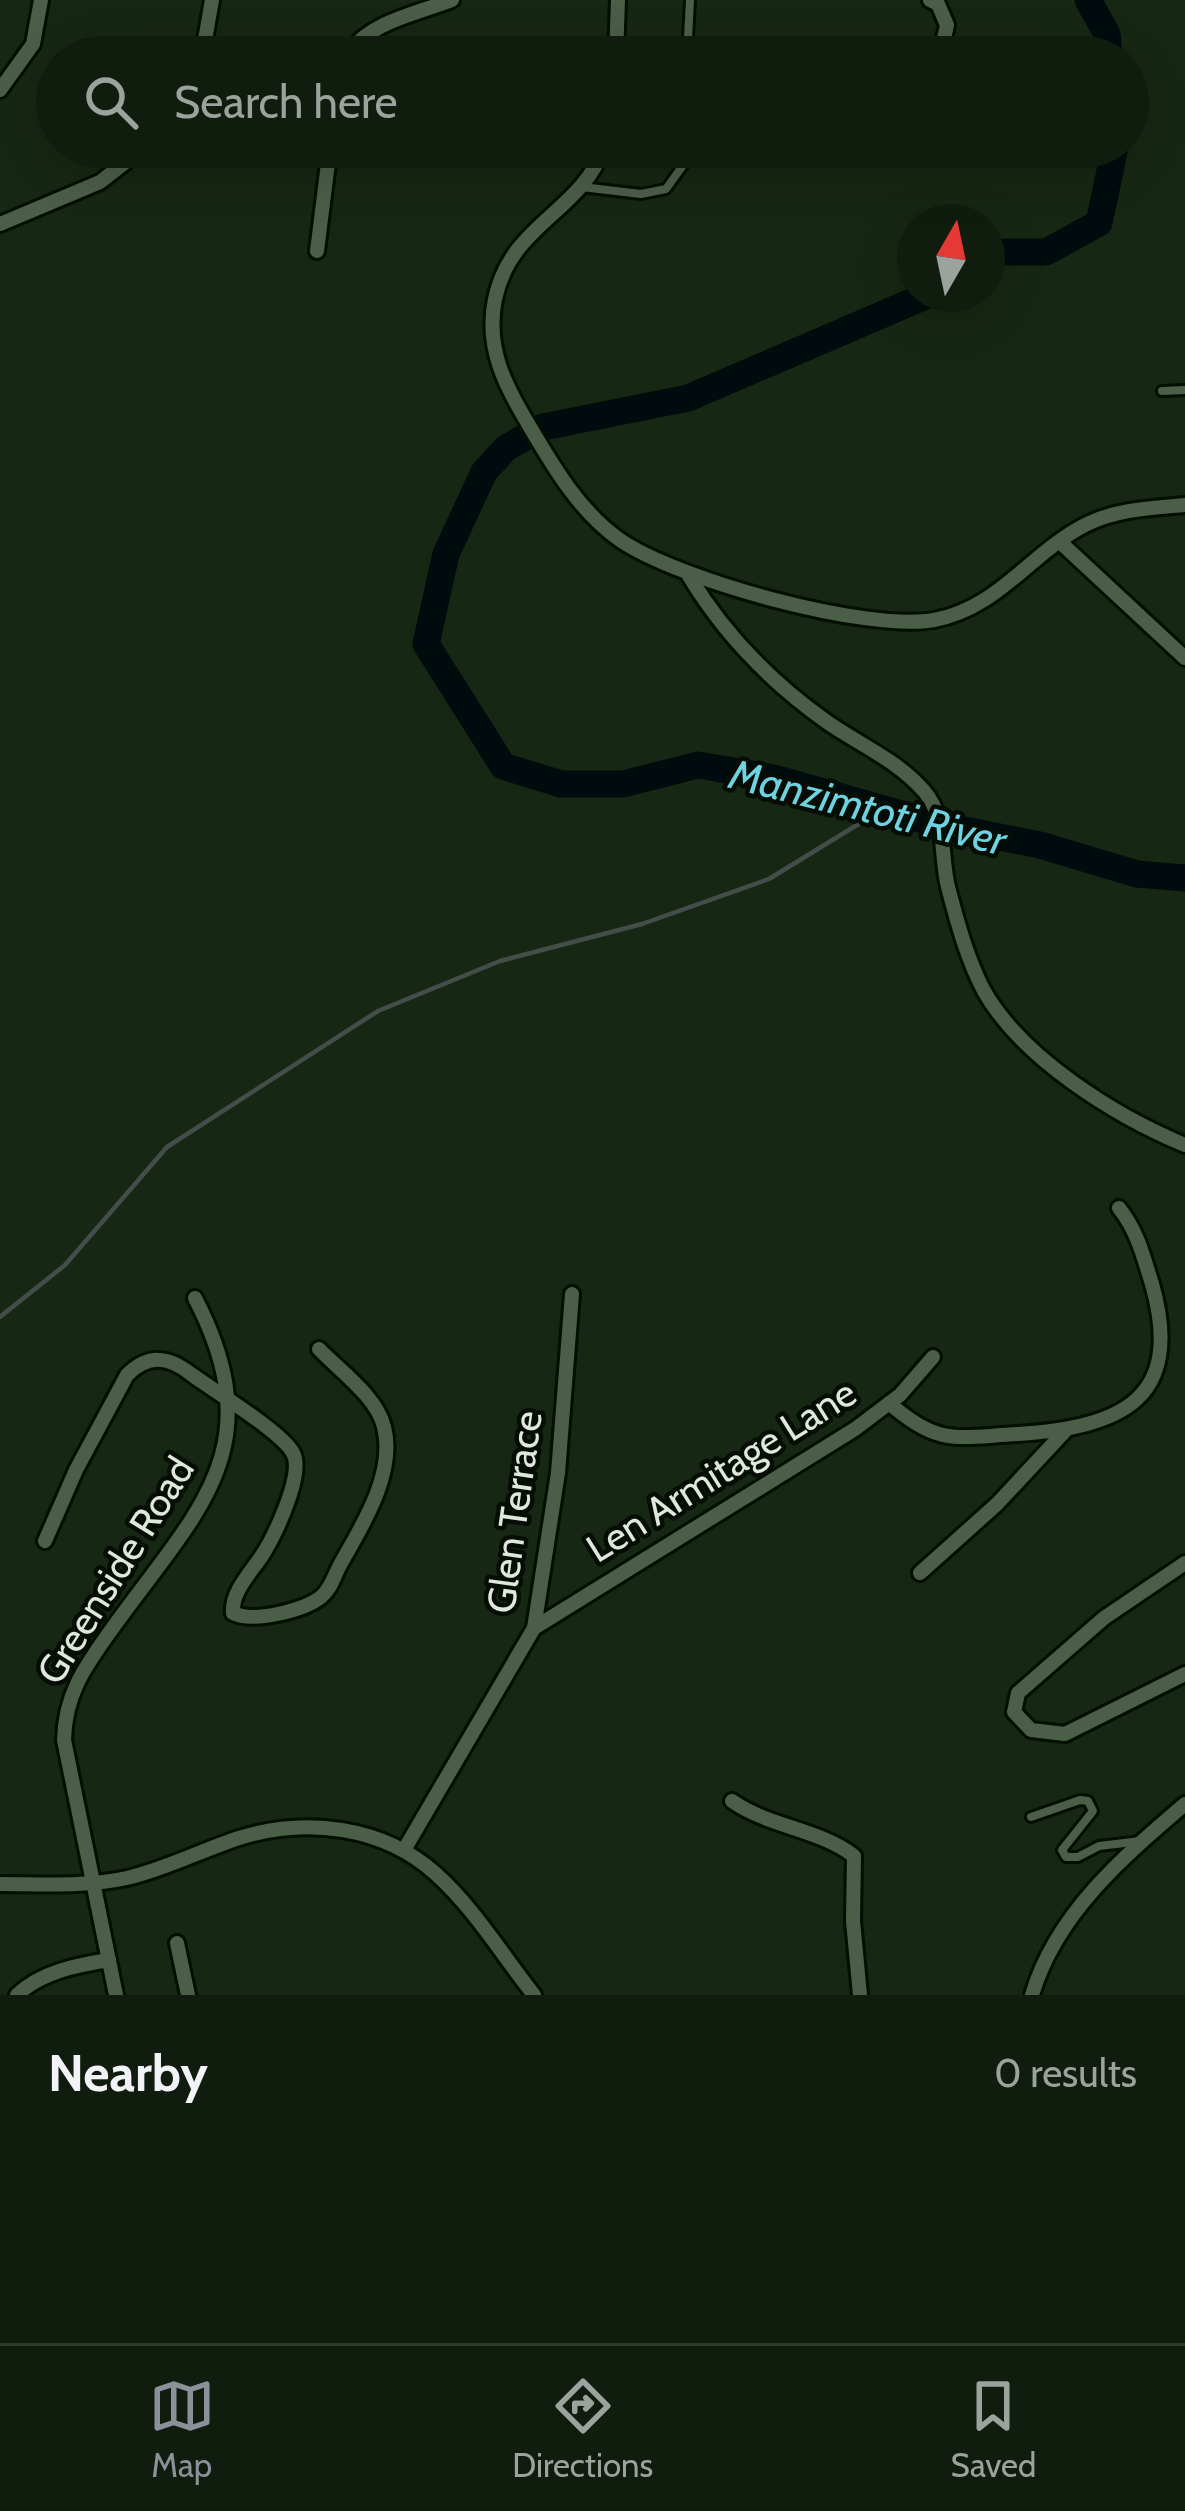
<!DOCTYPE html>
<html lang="en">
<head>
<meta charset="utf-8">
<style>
  :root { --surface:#101d0e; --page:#1e2a1c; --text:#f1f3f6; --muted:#9ca29e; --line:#303b2e; --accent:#8c9099 }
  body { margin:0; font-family:Cabin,sans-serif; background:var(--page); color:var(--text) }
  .compass { position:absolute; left:897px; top:204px; width:108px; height:108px; border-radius:50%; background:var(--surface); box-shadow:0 12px 48px #0002; rotate:9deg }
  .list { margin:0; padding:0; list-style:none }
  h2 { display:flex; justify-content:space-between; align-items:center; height:156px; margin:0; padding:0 48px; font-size:51px }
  h2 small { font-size:39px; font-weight:400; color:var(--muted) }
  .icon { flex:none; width:66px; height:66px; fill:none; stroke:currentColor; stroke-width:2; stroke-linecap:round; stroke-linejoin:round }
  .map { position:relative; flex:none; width:1185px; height:1995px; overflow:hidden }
  .search { position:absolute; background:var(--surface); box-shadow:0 12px 48px #0002; left:36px; right:36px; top:36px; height:132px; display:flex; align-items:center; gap:30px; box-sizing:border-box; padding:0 42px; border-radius:66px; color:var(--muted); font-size:45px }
  .sheet { height:348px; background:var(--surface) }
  nav { display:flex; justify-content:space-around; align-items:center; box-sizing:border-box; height:168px; border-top:3px solid var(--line); background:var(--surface); font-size:33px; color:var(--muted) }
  nav a { display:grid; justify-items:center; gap:6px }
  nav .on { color:var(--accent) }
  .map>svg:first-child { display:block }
</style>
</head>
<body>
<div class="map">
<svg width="1185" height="1995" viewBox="0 0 1185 1995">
  <rect width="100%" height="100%" fill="#162713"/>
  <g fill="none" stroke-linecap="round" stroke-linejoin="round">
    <polyline stroke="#434e4b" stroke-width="4.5" points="0,1317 65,1265 167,1147 378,1011 500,961 642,924 769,879 883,809"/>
    <g stroke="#000b0d" stroke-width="27">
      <polyline points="1088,0 1107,34 1109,57"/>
      <polyline points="987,259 996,252 1046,252 1099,223 1115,147"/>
      <polyline points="930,294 688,398 543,427 506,448 484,472 446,554 426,644 503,766 561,784 623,784 698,765 774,778 944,826 1040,845 1137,874 1185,878"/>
    </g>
    <g stroke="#020f01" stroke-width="14">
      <g id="lane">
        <polyline points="687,57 690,0"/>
        <polyline points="582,187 641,194 666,189 684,164 684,147"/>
        <polyline points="1162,391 1185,390"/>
        <polyline points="1031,1817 1080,1800 1088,1801 1093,1811 1062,1850 1066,1857 1078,1857 1099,1846 1141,1841"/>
      </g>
    </g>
    <g stroke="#020f01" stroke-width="20">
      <g id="street">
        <polyline points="930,0 938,4 947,25 940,57"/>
        <polyline points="202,57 212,0"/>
        <path d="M346,57C367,22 416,14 452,0"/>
        <polyline points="616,57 618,0"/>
        <polyline points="0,90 33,44 41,0"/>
        <path d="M604,147C581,213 511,223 495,299C485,347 505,386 530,427C554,468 580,512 620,540C678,580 866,632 934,620C999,608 1031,552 1087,524C1117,509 1152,508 1185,505"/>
        <polyline points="0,224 100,182 145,147"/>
        <polyline points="317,251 330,147"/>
        <polyline points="1060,542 1185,658"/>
        <path d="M689,576C724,634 772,683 827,722C860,745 897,760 924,791C947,817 940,855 948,887C957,921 967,959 984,991C1022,1058 1115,1116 1185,1145"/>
        <path d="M889,1403C939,1447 957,1437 1018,1434C1121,1427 1185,1400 1152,1284C1143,1256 1138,1232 1119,1208"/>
        <path d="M45,1541L76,1470L127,1375C148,1354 168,1356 191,1374C214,1391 282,1432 293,1453C305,1474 273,1539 261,1557C250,1573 231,1593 233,1613C252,1623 303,1611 321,1597C331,1589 334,1576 340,1565C362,1526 396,1473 384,1427C377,1397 340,1371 319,1349"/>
        <polyline points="1185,1563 1104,1618 1018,1693 1014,1712 1031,1730 1065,1734 1185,1674"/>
        <polyline points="920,1573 997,1504 1066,1430"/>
        <polyline points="534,1628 855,1429 900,1395 933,1357"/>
        <path d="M732,1801C769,1827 819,1829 854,1856L853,1921L860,1995"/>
        <polyline points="404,1850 534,1628 558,1473 572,1294"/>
        <path d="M0,1884C42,1884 86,1887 127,1878C166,1869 202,1850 239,1838C306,1817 383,1826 436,1874C474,1908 503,1956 534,1995"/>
        <polyline points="177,1943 188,1995"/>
        <path d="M17,1995C41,1972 77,1965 109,1960"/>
        <path d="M116,1995L64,1740C65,1695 84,1668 109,1633C196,1511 274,1451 195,1298"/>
        <path d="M1032,1995C1056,1914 1123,1857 1185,1804"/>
      </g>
    </g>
    <use href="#lane" stroke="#4b5e48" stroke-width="8"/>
    <use href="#street" stroke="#4b5e48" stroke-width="14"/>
  </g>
  <g text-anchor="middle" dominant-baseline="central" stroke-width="9" stroke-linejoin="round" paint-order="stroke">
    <g font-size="39" fill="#dee9dc" stroke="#060d05">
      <text transform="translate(721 1470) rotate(-32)">Len Armitage Lane</text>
      <text transform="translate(514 1512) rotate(-82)">Glen Terrace</text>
      <text transform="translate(115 1570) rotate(-58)">Greenside Road</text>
    </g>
    <g font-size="42" font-style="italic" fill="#6ed2e1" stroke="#060d05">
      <text transform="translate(868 807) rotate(14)">Manzimtoti River</text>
    </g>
  </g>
</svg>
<svg class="compass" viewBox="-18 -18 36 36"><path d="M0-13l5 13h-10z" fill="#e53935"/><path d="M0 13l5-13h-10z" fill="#9ca29e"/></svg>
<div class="search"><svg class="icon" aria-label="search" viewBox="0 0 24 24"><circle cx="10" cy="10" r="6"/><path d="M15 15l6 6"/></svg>Search here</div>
</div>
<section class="sheet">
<h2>Nearby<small>0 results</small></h2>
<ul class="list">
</ul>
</section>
<nav>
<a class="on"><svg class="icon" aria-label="map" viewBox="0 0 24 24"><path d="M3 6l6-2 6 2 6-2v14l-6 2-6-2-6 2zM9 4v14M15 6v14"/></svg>Map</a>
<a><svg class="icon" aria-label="directions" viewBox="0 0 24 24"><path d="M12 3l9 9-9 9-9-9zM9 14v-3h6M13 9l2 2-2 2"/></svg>Directions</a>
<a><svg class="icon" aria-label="saved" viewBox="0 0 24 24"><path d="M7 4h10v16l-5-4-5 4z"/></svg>Saved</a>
</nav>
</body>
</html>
